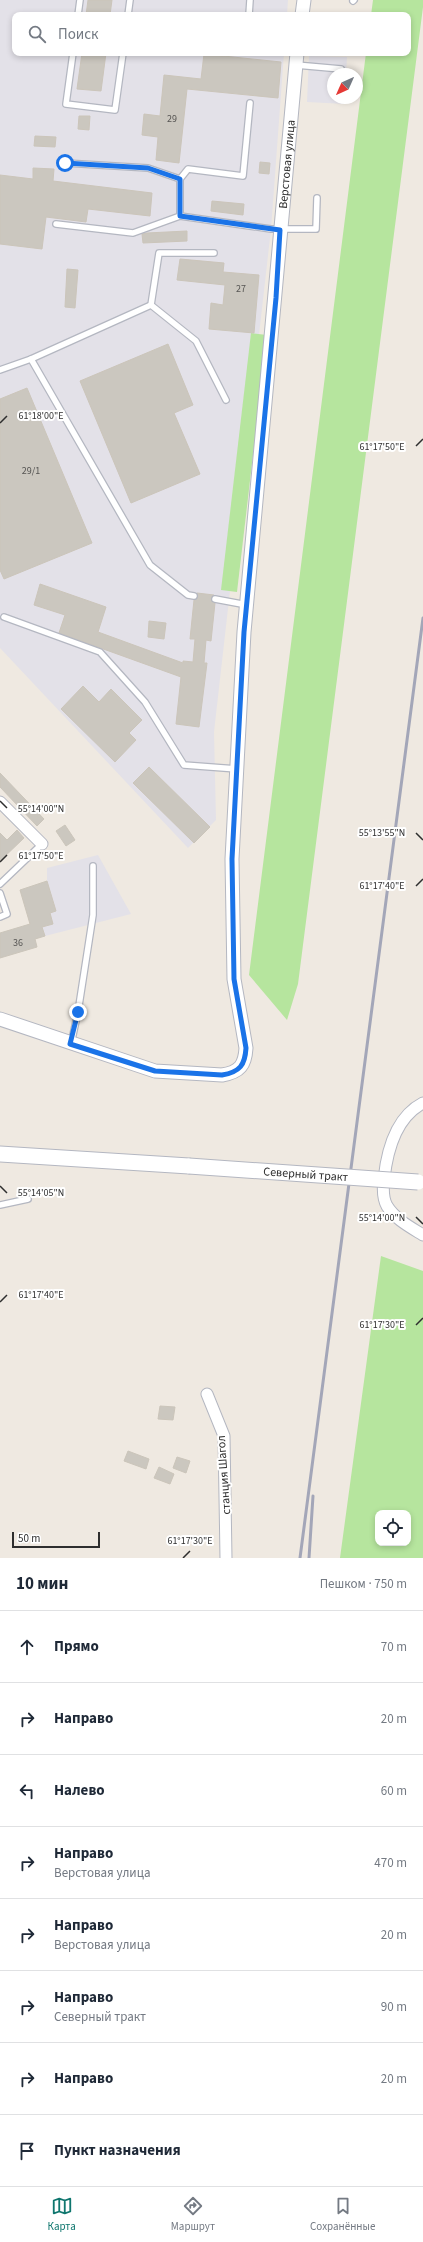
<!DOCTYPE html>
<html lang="ru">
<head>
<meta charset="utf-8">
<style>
  :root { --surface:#fff; --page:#f6f6f7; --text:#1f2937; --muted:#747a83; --line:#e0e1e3; --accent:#0f766e }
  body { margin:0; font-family:"Source Sans 3",sans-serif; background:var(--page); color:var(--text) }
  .controls { position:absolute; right:12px; bottom:12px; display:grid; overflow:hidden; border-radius:8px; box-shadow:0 2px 6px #0003 }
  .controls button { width:36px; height:36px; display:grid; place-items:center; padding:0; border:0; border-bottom:1px solid var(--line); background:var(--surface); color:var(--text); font:20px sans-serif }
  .compass { position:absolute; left:327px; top:68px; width:36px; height:36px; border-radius:50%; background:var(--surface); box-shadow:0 2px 6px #0003; rotate:225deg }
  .scale { position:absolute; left:12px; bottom:10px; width:88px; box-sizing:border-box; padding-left:4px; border:2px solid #2e2e2e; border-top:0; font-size:11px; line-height:14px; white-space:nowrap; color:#2e2e2e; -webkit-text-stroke:3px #fff; paint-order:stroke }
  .stop { position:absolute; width:12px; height:12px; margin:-9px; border:3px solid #1a73e8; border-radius:50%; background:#fff }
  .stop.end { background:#1a73e8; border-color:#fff; box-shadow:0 1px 4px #0008 }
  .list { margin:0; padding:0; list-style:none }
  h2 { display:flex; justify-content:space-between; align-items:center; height:52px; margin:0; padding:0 16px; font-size:17px }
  h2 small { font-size:13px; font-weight:400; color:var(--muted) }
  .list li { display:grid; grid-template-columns:26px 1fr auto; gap:12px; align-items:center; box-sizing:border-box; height:72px; padding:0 16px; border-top:1px solid var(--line) }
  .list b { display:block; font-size:15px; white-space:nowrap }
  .list p { margin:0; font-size:13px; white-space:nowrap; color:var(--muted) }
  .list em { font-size:13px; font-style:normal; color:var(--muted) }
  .icon { flex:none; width:22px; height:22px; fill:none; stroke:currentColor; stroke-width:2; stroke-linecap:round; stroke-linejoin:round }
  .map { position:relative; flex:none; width:423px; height:1558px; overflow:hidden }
  .search { position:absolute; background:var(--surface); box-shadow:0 2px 6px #0003; left:12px; right:12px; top:12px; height:44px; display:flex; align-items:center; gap:10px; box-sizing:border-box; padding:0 14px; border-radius:8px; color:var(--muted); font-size:15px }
  .sheet { height:628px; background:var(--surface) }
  nav { display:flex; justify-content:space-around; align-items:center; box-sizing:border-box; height:56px; border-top:1px solid var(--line); background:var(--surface); font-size:11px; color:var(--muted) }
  nav a { display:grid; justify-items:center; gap:2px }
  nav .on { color:var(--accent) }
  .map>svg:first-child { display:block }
</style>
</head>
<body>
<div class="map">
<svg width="423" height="1558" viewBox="0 0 423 1558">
  <rect width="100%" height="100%" fill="#efe9e1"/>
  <g fill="#e3e1e8">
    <polygon points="0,0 288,0 287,15 15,15 15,53 284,53 271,229 214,732 216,820 188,848 0,648"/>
    <polygon points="309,56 347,57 346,74 333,74 333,98 345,98 345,104 307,102"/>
    <polygon points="98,855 131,914 45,936 42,927 53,924 50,913 56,911 47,881 47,868"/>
  </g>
  <g fill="#b6e59e" fill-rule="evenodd">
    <polygon points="373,0 423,0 423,7 298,984 287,1020 249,975 366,53 408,53 408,15 371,15"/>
    <polygon points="251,333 267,335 237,592 221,590"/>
    <path d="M381,1256L423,1271V1558H340ZM378,1513H408V1543H378Z"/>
  </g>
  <g fill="#cbc7bf" stroke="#cbc5ba">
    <polygon points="88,0 112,0 110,15 86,15"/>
    <polygon points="82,53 106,53 101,91 77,89"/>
    <polygon points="204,54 281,62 278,98 187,89 179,163 156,160 158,137 142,135 144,114 160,116 164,75 201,79"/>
    <polygon points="79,116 90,116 89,130 78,129"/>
    <polygon points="35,136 56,137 55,147 34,146"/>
    <polygon points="260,162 270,163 269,174 259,173"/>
    <polygon points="33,168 54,169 53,181 152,193 150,216 88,209 86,222 46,217 42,249 0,244 0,175 33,179"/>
    <polygon points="212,201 244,204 243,215 211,211"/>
    <polygon points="187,231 187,241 143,243 142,234 147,233"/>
    <polygon points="180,259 224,263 223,272 259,275 254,333 209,329 211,303 223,305 225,285 177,280"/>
    <polygon points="67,269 78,270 75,308 65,307"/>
    <polygon points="168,344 193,405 174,413 200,474 131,503 80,381"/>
    <polygon points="27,388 92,543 4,579 0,570 0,399"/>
    <polygon points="40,584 106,607 98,632 183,663 183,661 193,662 195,639 190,639 194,600 197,598 197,593 214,595 211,599 215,603 211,641 206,640 204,663 207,663 199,727 176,724 181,677 59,633 65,615 34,605"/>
    <polygon points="149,621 166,623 164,639 148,637"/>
    <polygon points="83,686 99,702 111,689 142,720 129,733 136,740 115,762 61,709"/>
    <polygon points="149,767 210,827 194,843 133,783"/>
    <polygon points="0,773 44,819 37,826 0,787"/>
    <polygon points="65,825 75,840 66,846 56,831"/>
    <polygon points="17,830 24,838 0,861 0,833 7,840"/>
    <polygon points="47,881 56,911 50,913 53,924 42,927 45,936 35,939 37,947 0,958 0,933 30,924 20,890"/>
    <polygon points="160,1406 175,1407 173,1420 158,1419"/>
    <polygon points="128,1451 149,1459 146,1469 124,1461"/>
    <polygon points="177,1457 190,1461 186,1473 173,1468"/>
    <polygon points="159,1467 174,1474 170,1484 154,1478"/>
  </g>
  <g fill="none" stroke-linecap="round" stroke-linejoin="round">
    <g stroke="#b4b7c1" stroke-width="8">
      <g id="service">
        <polyline points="353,1 354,0"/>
        <polyline points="78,15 80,0"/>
        <polyline points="128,15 130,0"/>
        <polyline points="249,15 250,0"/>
        <polyline points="73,53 66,104 115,110 123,53"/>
        <polyline points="296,65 341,69"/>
        <polyline points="65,163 148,168 180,179"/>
        <polyline points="180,216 180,179 188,169 243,176 250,103"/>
        <polyline points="56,224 133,233 180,216 271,229 316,229 317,198"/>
        <polyline points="151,305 159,253 214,253"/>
        <polyline points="0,370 31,359"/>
        <polyline points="194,596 188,595 150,565 31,359 151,305 196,341 226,400"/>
        <polyline points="215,599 247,605"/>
        <polyline points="4,617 100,652 145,702 184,765 237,769"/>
        <polyline points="0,884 42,844"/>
        <polyline points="0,893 7,914 0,917"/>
        <polyline points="71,1044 78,1012 93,915 93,866"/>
        <polyline points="0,1205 28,1199"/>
      </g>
    </g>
    <g stroke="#b4b7c1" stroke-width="13">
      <g id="minor">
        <polyline points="0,802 42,844"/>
        <path d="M423,1103C396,1117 387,1151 384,1179C383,1187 383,1199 387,1206C395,1219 410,1227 423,1235"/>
        <polyline points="207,1394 224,1436 226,1558"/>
      </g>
    </g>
    <g stroke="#b4b7c1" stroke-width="15">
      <g id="tertiary">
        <polyline points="302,15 304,0"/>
        <path id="s1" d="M0,1019L155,1071L222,1075C240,1072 245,1065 246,1048L234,979L232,859L244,632L297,53"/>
      </g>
    </g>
    <g stroke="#b4b7c1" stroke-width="17">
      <polyline id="secondary" points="0,1154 189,1166"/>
    </g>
    <use href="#service" stroke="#fff" stroke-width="5.5"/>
    <use href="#minor" stroke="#fff" stroke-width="11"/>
    <use href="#tertiary" stroke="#fff" stroke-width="13"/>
    <use href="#secondary" stroke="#fff" stroke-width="15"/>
    <g stroke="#a3a6b8" stroke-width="3">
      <polyline points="300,1558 423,618"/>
      <polyline points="309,1558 313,1496"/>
    </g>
    <g stroke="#b4b7c1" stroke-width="17" stroke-linecap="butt">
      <g id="secondary-bridge">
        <path id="s2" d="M189,1166L418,1182"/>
      </g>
    </g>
    <use href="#secondary-bridge" stroke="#fff" stroke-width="15"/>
  </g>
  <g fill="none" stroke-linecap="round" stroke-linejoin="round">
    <path stroke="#1a73e8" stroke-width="5" d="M65,163L148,168L180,179V216L280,230L276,298L244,632L232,859L234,979L246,1048C245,1065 240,1072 222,1075L155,1071L70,1044L78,1012"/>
  </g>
  <path fill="none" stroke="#2e2e2e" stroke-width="1.5" d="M0,423L7,416M416,446L423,439M0,801L7,808M416,833L423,840M0,862L7,855M416,886L423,879M0,1186L7,1193M416,1217L423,1224M0,1302L7,1295M416,1325L423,1318M183,1558L190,1551"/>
  <g text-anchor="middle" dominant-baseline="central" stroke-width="4" stroke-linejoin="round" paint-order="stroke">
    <g font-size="10" fill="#555452">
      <text x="172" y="119">29</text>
      <text x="241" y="289">27</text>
      <text x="31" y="471">29/1</text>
      <text x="18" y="943">36</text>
    </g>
    <g font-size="12" fill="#2e2e2e" stroke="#fff">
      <text stroke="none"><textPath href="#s1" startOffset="1158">Верстовая улица</textPath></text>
      <text stroke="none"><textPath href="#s2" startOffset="117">Северный тракт</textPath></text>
      <text transform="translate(224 1475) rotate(-94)">станция Шагол</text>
    </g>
  </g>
  <g font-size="10" text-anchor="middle" fill="#2e2e2e" stroke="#fff" stroke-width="4" stroke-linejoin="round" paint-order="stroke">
    <text x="41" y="419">61°18'00"E</text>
    <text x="382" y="450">61°17'50"E</text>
    <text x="41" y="812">55°14'00"N</text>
    <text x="382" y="836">55°13'55"N</text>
    <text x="41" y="859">61°17'50"E</text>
    <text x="382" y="889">61°17'40"E</text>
    <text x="41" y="1196">55°14'05"N</text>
    <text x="382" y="1221">55°14'00"N</text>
    <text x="41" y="1298">61°17'40"E</text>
    <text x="382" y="1328">61°17'30"E</text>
    <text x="190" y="1544">61°17'30"E</text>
  </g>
</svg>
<div class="controls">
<button><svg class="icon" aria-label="locate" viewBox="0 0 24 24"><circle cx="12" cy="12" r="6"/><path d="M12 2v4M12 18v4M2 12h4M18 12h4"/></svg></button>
</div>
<svg class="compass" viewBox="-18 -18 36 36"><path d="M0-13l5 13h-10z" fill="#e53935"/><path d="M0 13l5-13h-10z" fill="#747a83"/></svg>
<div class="scale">50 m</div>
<div class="stop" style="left:65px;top:163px"></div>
<div class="stop end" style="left:78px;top:1012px"></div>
<div class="search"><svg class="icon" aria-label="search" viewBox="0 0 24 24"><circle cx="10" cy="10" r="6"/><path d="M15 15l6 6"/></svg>Поиск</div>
</div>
<section class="sheet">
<h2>10 мин<small>Пешком · 750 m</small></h2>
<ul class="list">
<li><svg class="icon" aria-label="ahead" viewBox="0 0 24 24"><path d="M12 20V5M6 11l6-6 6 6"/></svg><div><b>Прямо</b></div><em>70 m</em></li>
<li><svg class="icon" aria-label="right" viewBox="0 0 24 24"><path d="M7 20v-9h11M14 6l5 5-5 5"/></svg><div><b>Направо</b></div><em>20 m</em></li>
<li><svg class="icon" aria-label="left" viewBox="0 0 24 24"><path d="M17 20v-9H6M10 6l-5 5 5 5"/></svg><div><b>Налево</b></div><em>60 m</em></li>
<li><svg class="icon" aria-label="right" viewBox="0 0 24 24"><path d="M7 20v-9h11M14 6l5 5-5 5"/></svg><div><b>Направо</b><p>Верстовая улица</p></div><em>470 m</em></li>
<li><svg class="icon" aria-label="right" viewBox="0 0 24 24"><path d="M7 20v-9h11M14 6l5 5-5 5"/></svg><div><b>Направо</b><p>Верстовая улица</p></div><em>20 m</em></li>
<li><svg class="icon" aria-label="right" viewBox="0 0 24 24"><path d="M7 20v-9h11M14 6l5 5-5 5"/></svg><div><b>Направо</b><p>Северный тракт</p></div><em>90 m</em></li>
<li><svg class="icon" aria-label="right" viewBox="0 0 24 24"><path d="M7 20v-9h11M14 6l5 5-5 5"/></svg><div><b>Направо</b></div><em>20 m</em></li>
<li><svg class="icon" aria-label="arrive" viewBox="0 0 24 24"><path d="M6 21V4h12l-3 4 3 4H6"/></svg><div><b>Пункт назначения</b></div></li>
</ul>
</section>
<nav>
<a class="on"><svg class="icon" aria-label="map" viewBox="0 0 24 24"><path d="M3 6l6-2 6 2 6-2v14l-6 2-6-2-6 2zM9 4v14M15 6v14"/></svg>Карта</a>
<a><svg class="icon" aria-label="directions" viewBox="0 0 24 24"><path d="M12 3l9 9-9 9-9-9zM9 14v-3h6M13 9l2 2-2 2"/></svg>Маршрут</a>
<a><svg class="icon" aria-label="saved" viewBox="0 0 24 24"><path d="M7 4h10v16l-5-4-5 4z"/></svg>Сохранённые</a>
</nav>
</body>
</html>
